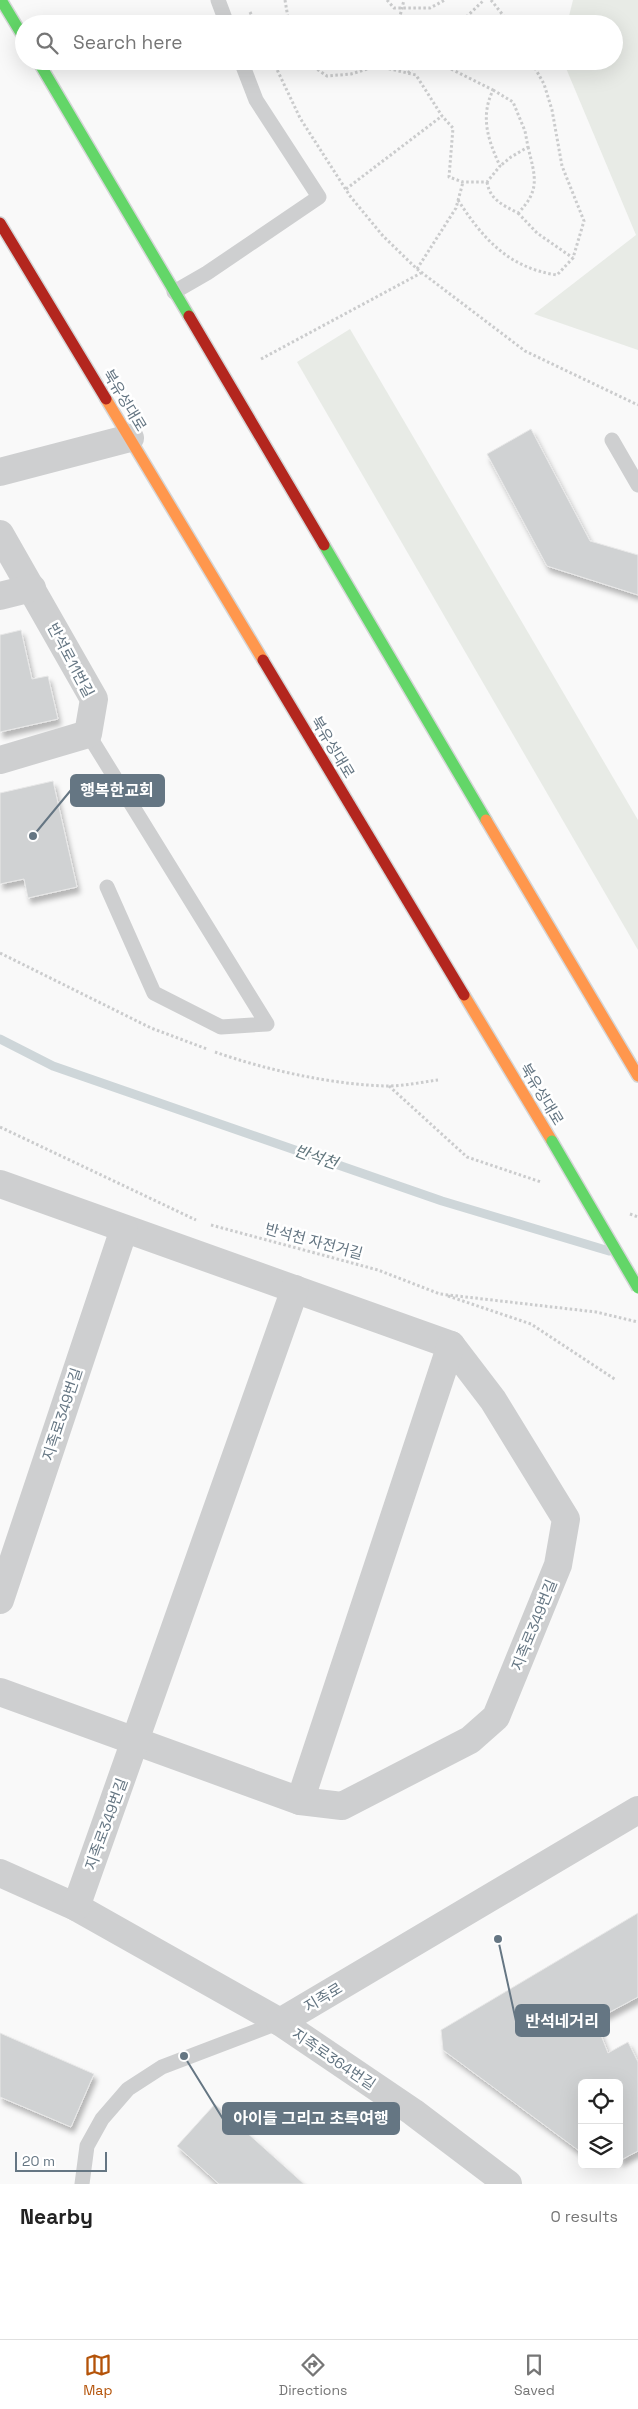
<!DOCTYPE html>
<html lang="en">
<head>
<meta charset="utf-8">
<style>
  :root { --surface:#fff; --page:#f6f6f6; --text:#222; --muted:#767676; --line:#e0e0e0; --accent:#b45309 }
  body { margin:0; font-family:"Space Grotesk","Noto Sans KR",sans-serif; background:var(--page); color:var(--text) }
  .controls { position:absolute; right:15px; bottom:15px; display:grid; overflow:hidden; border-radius:8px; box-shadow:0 5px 20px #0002 }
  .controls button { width:45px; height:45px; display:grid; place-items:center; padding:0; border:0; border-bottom:1px solid var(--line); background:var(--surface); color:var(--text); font:25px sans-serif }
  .scale { position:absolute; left:15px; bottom:12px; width:92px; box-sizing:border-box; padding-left:5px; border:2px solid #657683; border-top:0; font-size:14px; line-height:18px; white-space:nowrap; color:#657683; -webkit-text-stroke:4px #fff; paint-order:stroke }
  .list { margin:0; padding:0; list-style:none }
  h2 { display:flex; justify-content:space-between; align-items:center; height:65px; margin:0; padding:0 20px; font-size:21px }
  h2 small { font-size:16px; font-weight:400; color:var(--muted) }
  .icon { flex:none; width:28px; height:28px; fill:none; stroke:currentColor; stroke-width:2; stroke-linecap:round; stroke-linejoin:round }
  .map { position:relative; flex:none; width:638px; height:2184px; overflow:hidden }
  .search { position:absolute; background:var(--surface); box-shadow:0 5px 20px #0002; left:15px; right:15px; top:15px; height:55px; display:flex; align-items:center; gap:12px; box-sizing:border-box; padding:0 18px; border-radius:28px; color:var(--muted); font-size:19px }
  .sheet { height:155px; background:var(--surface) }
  nav { display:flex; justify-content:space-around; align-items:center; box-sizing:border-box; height:70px; border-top:1px solid var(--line); background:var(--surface); font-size:14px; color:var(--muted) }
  nav a { display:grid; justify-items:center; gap:2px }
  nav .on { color:var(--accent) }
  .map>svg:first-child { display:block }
</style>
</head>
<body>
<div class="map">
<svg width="638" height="2184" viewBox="0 0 638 2184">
  <defs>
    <filter id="shadow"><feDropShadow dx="3" dy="5.5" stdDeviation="2.5" flood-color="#0004"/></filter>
  </defs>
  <rect width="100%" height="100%" fill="#f9f9f9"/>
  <g fill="#e8ebe6">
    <polygon points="573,0 638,0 638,350 534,314 636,235 563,61 614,61 614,24 567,24"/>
    <polygon points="350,329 638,820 638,950 297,362"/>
  </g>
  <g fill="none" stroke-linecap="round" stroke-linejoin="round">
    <polyline stroke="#ced6d9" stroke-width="9" points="0,1039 53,1066 442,1201 609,1251"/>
  </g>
  <g fill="#d0d2d3" stroke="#e8e8e8" filter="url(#shadow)">
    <polygon points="531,429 590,541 638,555 638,595 547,566 487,454"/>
    <polygon points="21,630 32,679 48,676 58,719 0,732 0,635"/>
    <polygon points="53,781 77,887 28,898 24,879 0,884 0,793"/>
    <polygon points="638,1913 638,1997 595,2020 608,2053 628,2042 638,2062 638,2151 619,2161 619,2083 582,2083 582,2153 443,2050 441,2030"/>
    <polygon points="0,2033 94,2074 71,2127 0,2097"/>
    <polygon points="215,2104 304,2184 219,2184 177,2146"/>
  </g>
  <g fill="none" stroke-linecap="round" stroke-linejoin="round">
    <g stroke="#d5d6d7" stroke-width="14">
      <g id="fast">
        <polyline points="1,0 24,38"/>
        <polyline points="38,61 189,316"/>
        <polyline points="324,545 486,820"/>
      </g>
    </g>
    <g stroke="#d5d6d7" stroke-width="14">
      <g id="slow">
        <polyline points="106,399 263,660"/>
        <polyline points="486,820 638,1076"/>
        <polyline points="464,995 552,1141"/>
      </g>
    </g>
    <g stroke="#d5d6d7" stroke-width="14">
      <g id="jam">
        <polyline points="0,223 106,399"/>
        <polyline points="189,316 324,545"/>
        <polyline points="263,660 464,995"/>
      </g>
    </g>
    <g stroke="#cbcccd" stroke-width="3" stroke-dasharray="2.5 2.5" stroke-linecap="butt">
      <polyline points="285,0 289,24"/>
      <polyline points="387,0 394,8 430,8 445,0"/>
      <polyline points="491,0 510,24"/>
      <polyline points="250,12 256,24"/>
      <polyline points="398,24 404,0"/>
      <polyline points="459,24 484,0"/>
      <polyline points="273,61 300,118 350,196 383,236 417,269 525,351 638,405"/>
      <path d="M305,61L327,76L351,74L377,66L416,75L442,116L453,128L449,177L463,182H487L500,166C488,140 480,117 493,90L449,68L442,61"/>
      <polyline points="377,66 379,61"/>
      <polyline points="408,73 420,61"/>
      <polyline points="493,90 513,102 525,131 528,147 511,157 500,166"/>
      <path d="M487,182C490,200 503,205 518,213C541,190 535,176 528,147"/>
      <polyline points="346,189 442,116"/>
      <path d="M458,200C483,239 509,268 557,275L573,258L584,221L562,166L552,110L544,84L531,61"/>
      <polyline points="518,213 537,233 573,258"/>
      <polyline points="417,269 456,208 463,182"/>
      <polyline points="261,359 421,273"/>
      <polyline points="0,953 151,1028 207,1049"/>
      <path d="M215,1052C266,1070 334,1085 388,1086C405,1086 422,1082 438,1080"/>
      <polyline points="389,1086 467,1157 541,1182"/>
      <polyline points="0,1127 196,1220"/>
      <polyline points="630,1214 638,1217"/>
      <polyline points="211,1225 378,1270 440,1294 596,1312 638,1322"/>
      <polyline points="448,1296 531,1324 616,1380"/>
    </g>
    <g stroke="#cecfd0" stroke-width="15">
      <polyline points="218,0 227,24"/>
      <polyline points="174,292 207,273 319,197 256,100 241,61"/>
      <polyline points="612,440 638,485"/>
      <polyline points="88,734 267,1024 221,1027 154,993 107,887"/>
      <polyline points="82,2184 87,2146 102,2119 128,2089 162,2067 280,2022"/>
    </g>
    <g stroke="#cecfd0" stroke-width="28">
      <polyline points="0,472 130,438"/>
      <polyline points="0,534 94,699 88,734 0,760"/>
      <polyline points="0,596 32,588"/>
      <polyline points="0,1184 451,1345 493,1400 566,1519 558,1565 496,1717 470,1740 342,1806 300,1801 0,1692"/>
      <polyline points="0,1600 124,1229"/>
      <polyline points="300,1801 451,1345"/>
      <polyline points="0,1873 76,1907 280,2022 413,2112 508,2184"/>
      <polyline points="76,1907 295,1289"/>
      <polyline points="280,2022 638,1810"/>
    </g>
    <use href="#fast" stroke="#63d668" stroke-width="11"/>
    <use href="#slow" stroke="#ff974d" stroke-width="11"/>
    <use href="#jam" stroke="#b3261e" stroke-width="11"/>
    <g stroke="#d5d6d7" stroke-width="14" stroke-linecap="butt">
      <polyline id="fast-bridge" points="552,1141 638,1288"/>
    </g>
    <use href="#fast-bridge" stroke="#63d668" stroke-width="11"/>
  </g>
  <g text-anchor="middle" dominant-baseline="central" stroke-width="5" stroke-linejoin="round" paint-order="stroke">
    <g font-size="15" fill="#657683" stroke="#fff">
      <text transform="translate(125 400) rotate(59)">북유성대로</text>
      <text transform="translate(71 660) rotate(62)">반석로11번길</text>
      <text transform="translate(333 747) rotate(59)">북유성대로</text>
      <text transform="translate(542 1094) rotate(59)">북유성대로</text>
      <text transform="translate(314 1241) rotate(15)">반석천 자전거길</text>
      <text transform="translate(62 1414) rotate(-72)">지족로349번길</text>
      <text transform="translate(534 1625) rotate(-68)">지족로349번길</text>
      <text transform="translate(106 1824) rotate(-70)">지족로349번길</text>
      <text transform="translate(323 1997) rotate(-31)">지족로</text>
      <text transform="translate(334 2059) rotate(34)">지족로364번길</text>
    </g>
    <g font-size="16" font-style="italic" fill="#60757c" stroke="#fff">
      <text transform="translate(316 1157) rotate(19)">반석천</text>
    </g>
  </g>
  <path fill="none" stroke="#657683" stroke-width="2" d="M33 836L71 790M498 1939L516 2021M184 2056L223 2119"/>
  <g fill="#657683" stroke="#fff" stroke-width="2">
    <circle cx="33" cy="836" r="5"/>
    <circle cx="498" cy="1939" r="5"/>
    <circle cx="184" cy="2056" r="5"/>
  </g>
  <g fill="#657683" stroke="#657683" stroke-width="2">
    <rect x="71" y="775" width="93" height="31" rx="5"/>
    <rect x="516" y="2005" width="93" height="31" rx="5"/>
    <rect x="223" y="2103" width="176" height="31" rx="5"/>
  </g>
  <g font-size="16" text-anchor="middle" font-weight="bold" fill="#fff">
    <text x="117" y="796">행복한교회</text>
    <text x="562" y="2027">반석네거리</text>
    <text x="311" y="2124">아이들 그리고 초록여행</text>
  </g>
</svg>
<div class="controls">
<button><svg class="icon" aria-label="locate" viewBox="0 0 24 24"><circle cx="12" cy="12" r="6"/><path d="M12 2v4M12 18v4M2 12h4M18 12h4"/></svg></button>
<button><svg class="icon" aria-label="layers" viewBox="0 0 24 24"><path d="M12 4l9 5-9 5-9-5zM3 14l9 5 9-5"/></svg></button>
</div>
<div class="scale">20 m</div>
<div class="search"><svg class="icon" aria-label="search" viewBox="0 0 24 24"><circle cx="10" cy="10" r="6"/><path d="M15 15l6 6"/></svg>Search here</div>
</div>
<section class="sheet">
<h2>Nearby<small>0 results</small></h2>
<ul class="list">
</ul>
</section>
<nav>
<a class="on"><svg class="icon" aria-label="map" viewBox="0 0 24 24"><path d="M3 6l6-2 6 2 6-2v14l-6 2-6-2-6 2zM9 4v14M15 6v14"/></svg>Map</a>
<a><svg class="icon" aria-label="directions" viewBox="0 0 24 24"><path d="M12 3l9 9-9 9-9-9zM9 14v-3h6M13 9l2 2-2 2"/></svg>Directions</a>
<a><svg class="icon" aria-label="saved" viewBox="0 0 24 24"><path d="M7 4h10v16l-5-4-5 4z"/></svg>Saved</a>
</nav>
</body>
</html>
